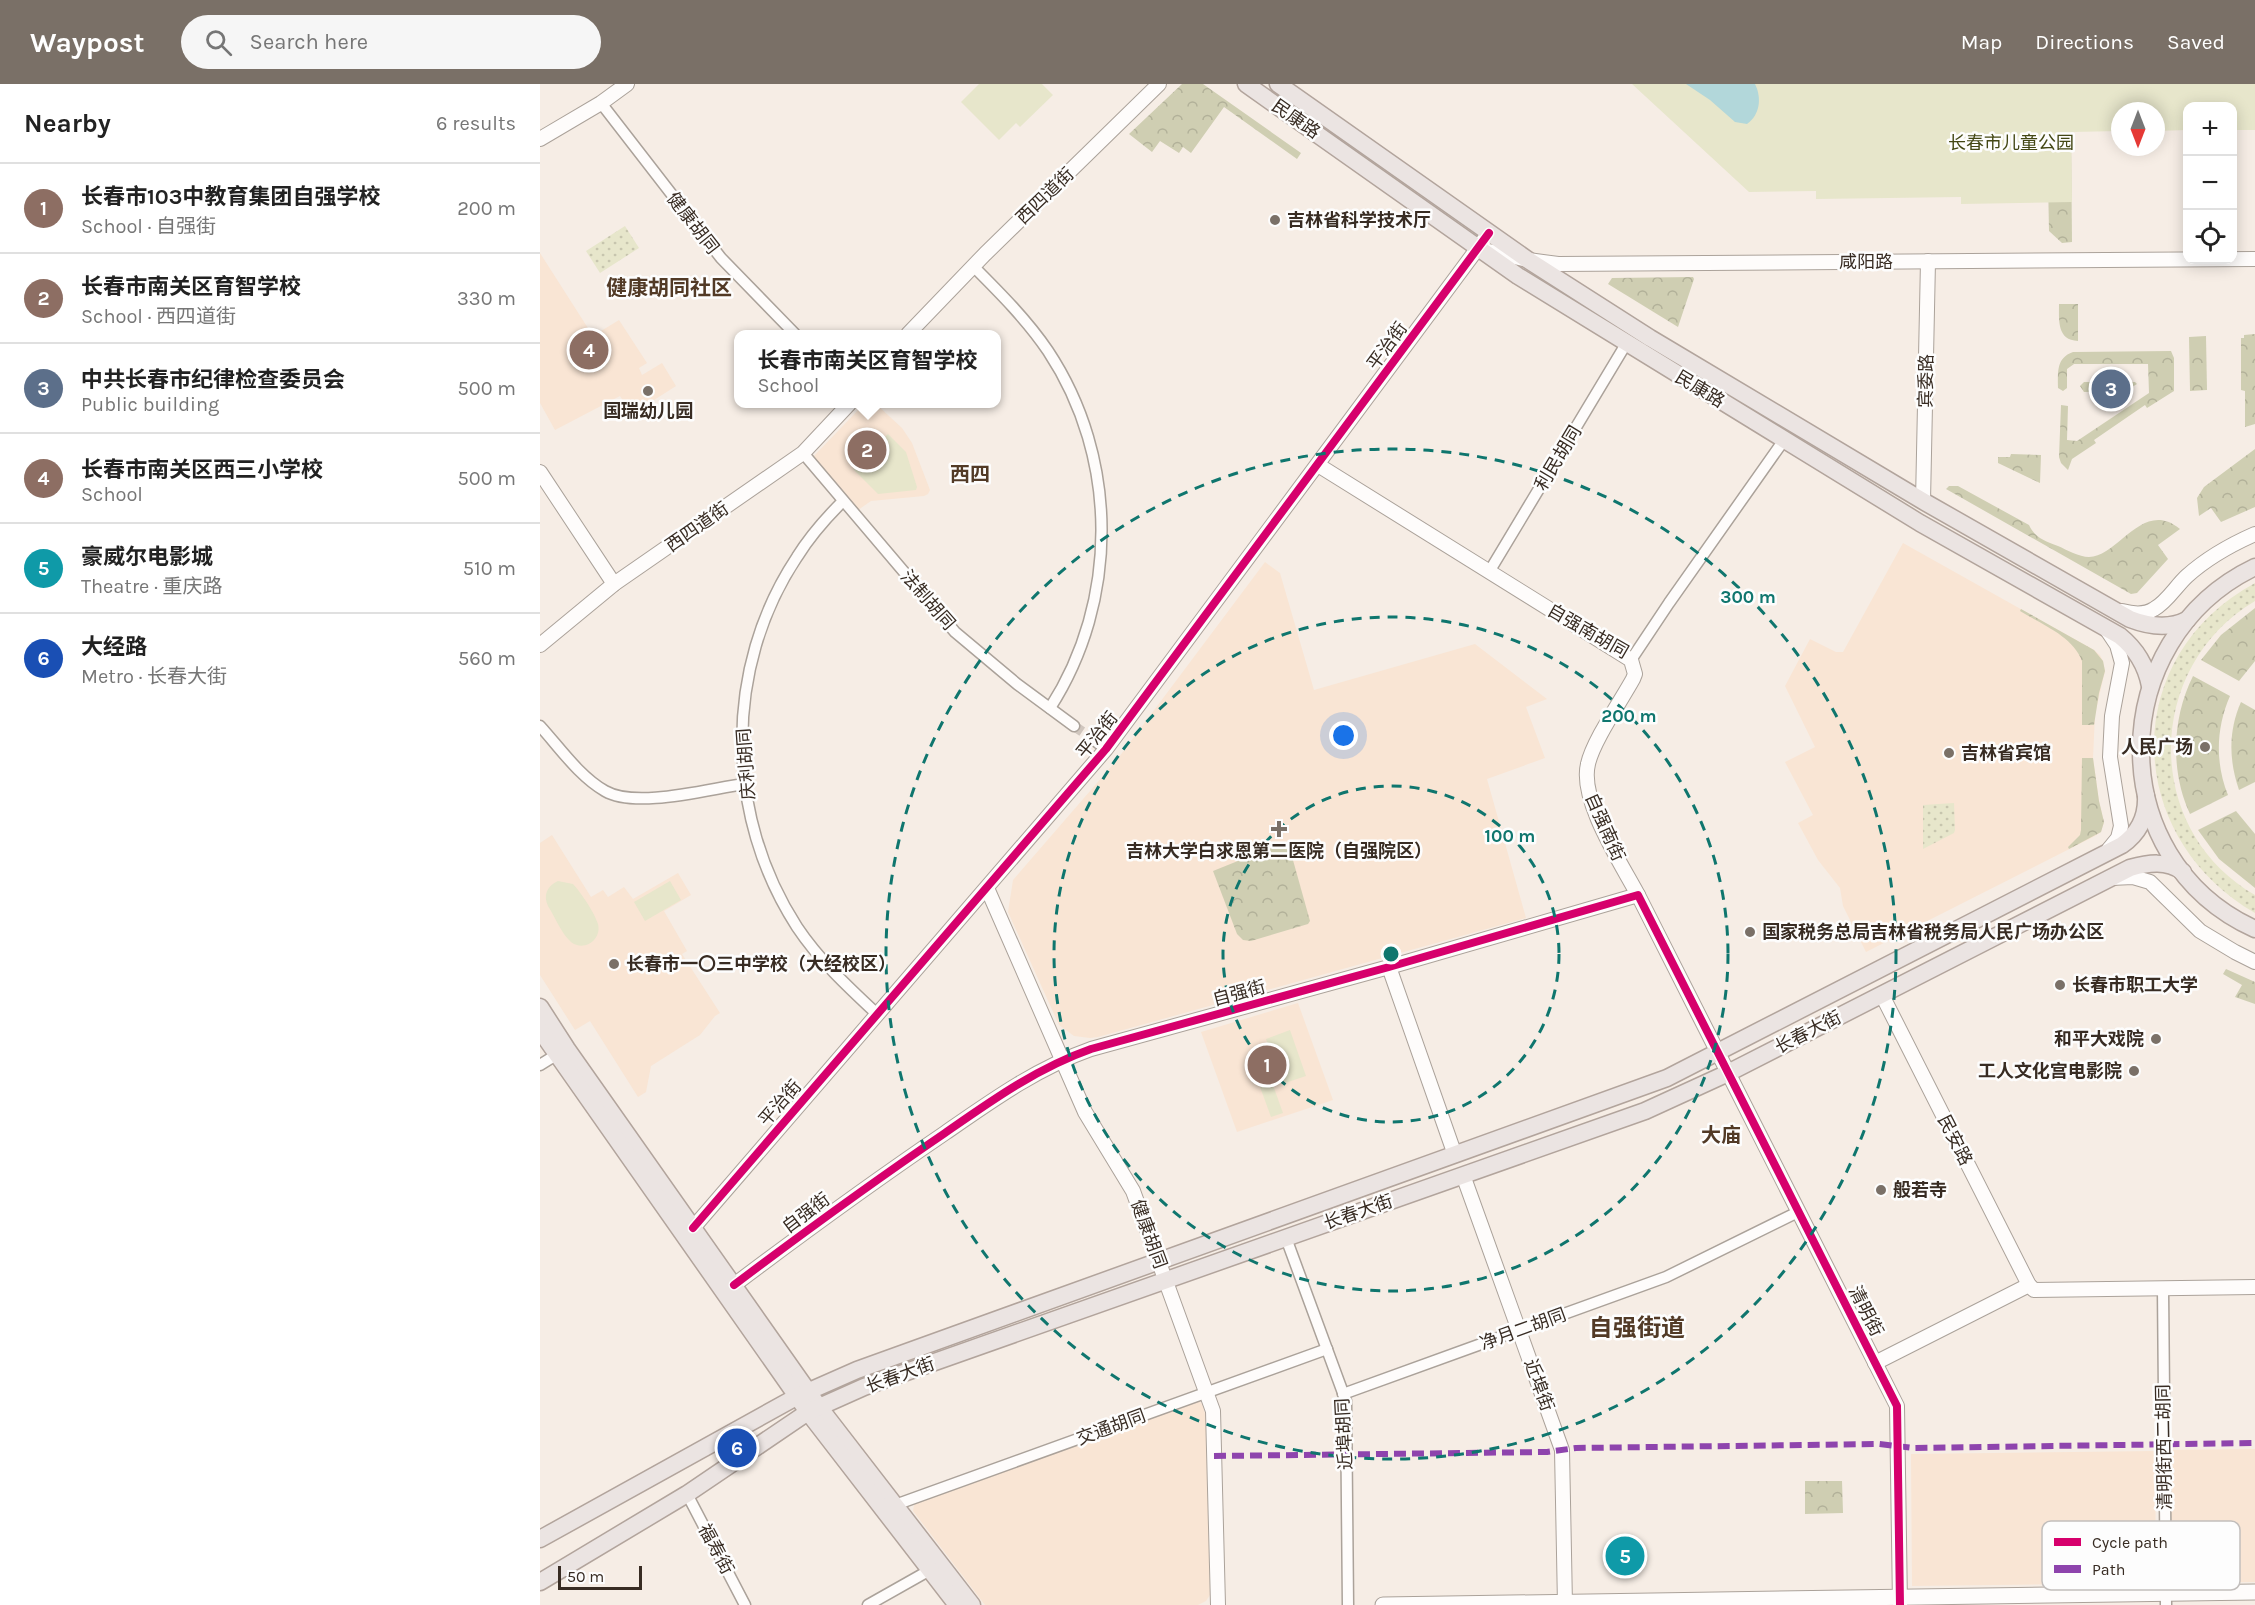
<!DOCTYPE html>
<html lang="en">
<head>
<meta charset="utf-8">
<style>
  :root { --surface:#fff; --page:#f6f6f6; --text:#222; --muted:#767676; --line:#e0e0e0; --accent:#7a7067 }
  body { margin:0; font-family:Karla,"Noto Sans SC",sans-serif; background:var(--page); color:var(--text) }
  .controls { position:absolute; right:18px; top:18px; display:grid; overflow:hidden; border-radius:12px; box-shadow:0 3px 15px #0003 }
  .controls button { width:54px; height:54px; display:grid; place-items:center; padding:0; border:0; border-bottom:2px solid var(--line); background:var(--surface); color:var(--text); font:30px sans-serif }
  .compass { position:absolute; left:1571px; top:18px; width:54px; height:54px; border-radius:50%; background:var(--surface); box-shadow:0 3px 15px #0003; rotate:180deg }
  .scale { position:absolute; left:18px; bottom:15px; width:84px; box-sizing:border-box; padding-left:6px; border:3px solid #382c23; border-top:0; font-size:16px; line-height:21px; white-space:nowrap; color:#382c23; -webkit-text-stroke:4px #fdfdfd; paint-order:stroke }
  .you { position:absolute; left:804px; top:652px; width:21px; height:21px; margin:-15px; border:4px solid #fff; border-radius:50%; background:#1a73e8; box-shadow:0 0 0 9px #1a73e833 }
  .badge { display:grid; place-items:center; width:39px; height:39px; border-radius:50%; background:var(--accent); color:#fff; font-size:20px; font-weight:700 }
  .pin { position:absolute; translate:-50% -50%; border:3px solid #fff; box-shadow:0 2px 6px #0006 }
  .popup { position:absolute; left:194px; top:246px; width:267px; height:78px; box-sizing:border-box; display:grid; place-content:center; border-radius:12px; background:var(--surface); filter:drop-shadow(0 2px 4px #0005); font-size:20px; white-space:nowrap; color:var(--muted) }
  .popup b { font-size:22px; color:var(--text) }
  .popup::after { content:''; position:absolute; left:50%; top:100%; margin-left:-12px; border:12px solid transparent; border-top-color:var(--surface) }
  .list { margin:0; padding:0; list-style:none }
  h2 { display:flex; justify-content:space-between; align-items:center; height:78px; margin:0; padding:0 24px; font-size:26px }
  h2 small { font-size:20px; font-weight:400; color:var(--muted) }
  .list li { display:grid; grid-template-columns:39px 1fr auto; gap:18px; align-items:center; box-sizing:border-box; height:90px; padding:0 24px; border-top:2px solid var(--line) }
  .list b { display:block; font-size:22px; white-space:nowrap }
  .list p { margin:0; font-size:20px; white-space:nowrap; color:var(--muted) }
  .list em { font-size:20px; font-style:normal; color:var(--muted) }
  .icon { flex:none; width:33px; height:33px; fill:none; stroke:currentColor; stroke-width:2; stroke-linecap:round; stroke-linejoin:round }
  .map { position:relative; flex:none; width:1715px; height:1521px; overflow:hidden }
  header { display:flex; align-items:center; gap:36px; box-sizing:border-box; height:84px; padding:0 30px; background:var(--accent); color:#fff }
  header strong { font-size:28px }
  nav { display:flex; gap:33px; margin-inline-start:auto; font-size:21px }
  .search { width:420px; height:54px; background:var(--page); display:flex; align-items:center; gap:15px; box-sizing:border-box; padding:0 21px; border-radius:33px; color:var(--muted); font-size:22px }
  main { display:flex }
  aside { flex:1; background:var(--surface) }
  .map>svg:first-child { display:block }
</style>
</head>
<body>
<header>
<strong>Waypost</strong>
<div class="search"><svg class="icon" aria-label="search" viewBox="0 0 24 24"><circle cx="10" cy="10" r="6"/><path d="M15 15l6 6"/></svg>Search here</div>
<nav><a>Map</a><a>Directions</a><a>Saved</a></nav>
</header>
<main>
<aside>
<h2>Nearby<small>6 results</small></h2>
<ul class="list">
<li><span class="badge" style="background:#8d6e63">1</span><div><b>长春市103中教育集团自强学校</b><p>School · 自强街</p></div><em>200 m</em></li>
<li><span class="badge" style="background:#8d6e63">2</span><div><b>长春市南关区育智学校</b><p>School · 西四道街</p></div><em>330 m</em></li>
<li><span class="badge" style="background:#5c6f8a">3</span><div><b>中共长春市纪律检查委员会</b><p>Public building</p></div><em>500 m</em></li>
<li><span class="badge" style="background:#8d6e63">4</span><div><b>长春市南关区西三小学校</b><p>School</p></div><em>500 m</em></li>
<li><span class="badge" style="background:#0f9aa8">5</span><div><b>豪威尔电影城</b><p>Theatre · 重庆路</p></div><em>510 m</em></li>
<li><span class="badge" style="background:#1a4fb4">6</span><div><b>大经路</b><p>Metro · 长春大街</p></div><em>560 m</em></li>
</ul>
</aside>
<div class="map">
<svg width="1715" height="1521" viewBox="0 0 1715 1521">
  <defs>
    <pattern id="grass-dots" width="8" height="8" patternUnits="userSpaceOnUse" patternTransform="scale(1.5)"><rect width="8" height="8" fill="#e7e6cb"/><path d="M2 2h.1M6 6h.1" fill="none" stroke="#c7c5ae" stroke-width="1.8" stroke-linecap="round"/></pattern>
    <pattern id="forest-crowns" width="20" height="18" patternUnits="userSpaceOnUse" patternTransform="scale(1.5)"><rect width="20" height="18" fill="#cfceb2"/><path d="M2 6a3 3 0 1 1 6 0M12 15a3 3 0 1 1 6 0" fill="none" stroke="#b2b199"/></pattern>
  </defs>
  <rect width="100%" height="100%" fill="#f6ede5"/>
  <g fill="#f9e5d4">
    <polygon points="0,169 53,252 79,236 107,279 99,284 102,291 122,279 136,302 92,330 80,312 15,346 0,319"/>
    <polygon points="324,320 336,320 362,344 372,359 390,406 388,410 384,412 331,417 318,426 273,373"/>
    <polygon points="1363,459 1554,566 1560,571 1563,577 1565,587 1555,630 1553,674 1559,717 1564,738 1561,748 1555,752 1326,868 1303,822 1300,804 1278,776 1258,739 1273,731 1245,678 1275,663 1245,602 1270,555 1296,568 1303,568"/>
    <polygon points="725,478 740,489 774,606 935,560 1007,615 986,623 1005,674 947,695 986,834 558,953 550,954 534,952 519,941 468,828 473,796 576,677"/>
    <polygon points="12,751 51,813 63,806 68,813 84,803 93,815 138,789 151,811 124,827 147,867 142,870 180,929 175,932 160,951 111,982 106,1008 98,1013 50,937 35,946 0,891 0,759"/>
    <polygon points="758,919 793,1016 697,1048 661,948"/>
    <polygon points="658,1316 662,1320 667,1336 670,1511 666,1517 658,1521 445,1521 373,1427 374,1421 378,1419"/>
    <polygon points="1715,1365 1715,1498 1631,1499 1629,1366"/>
    <polygon points="1615,1367 1616,1499 1372,1502 1371,1370"/>
  </g>
  <g fill="url(#grass-dots)">
    <polygon points="85,142 99,164 60,189 46,167"/>
    <path d="M1715,499V517C1604,583 1602,746 1715,811V829C1583,753 1578,573 1715,499Z"/>
    <polygon points="1414,719 1415,746 1414,749 1383,765 1383,721"/>
  </g>
  <g fill="url(#forest-crowns)">
    <polygon points="642,0 663,0 761,69 757,75 684,23 651,69 643,63 639,69 620,57 612,68 589,50"/>
    <polygon points="1531,48 1532,158 1522,159 1509,147 1508,96"/>
    <polygon points="1153,193 1154,195 1138,243 1068,200 1072,194"/>
    <path d="M1519,220H1538V257C1517,256 1519,237 1519,220Z"/>
    <polygon points="1715,250 1715,340 1705,343 1705,307 1701,306 1701,254 1704,254 1704,251"/>
    <polygon points="1666,252 1667,306 1650,307 1649,253"/>
    <path d="M1631,267L1634,274V307L1607,324L1605,321L1554,356L1556,359L1532,375L1528,386L1521,379L1519,373L1521,321L1528,322L1527,356L1537,357L1609,309L1608,280H1534L1527,285V304L1523,307L1518,304C1518,288 1516,274 1533,268Z"/>
    <polygon points="1544,298 1595,298 1597,300 1585,307 1544,308 1540,302"/>
    <polygon points="1715,365 1715,423 1681,438 1671,424 1659,432 1657,414 1664,403"/>
    <polygon points="1471,370 1501,371 1500,399 1458,379 1458,373 1470,373"/>
    <path d="M1409,402H1418L1489,441C1495,454 1505,457 1518,462C1527,466 1539,473 1549,473C1579,472 1603,414 1640,445L1618,461L1628,475L1597,509L1591,510L1406,405Z"/>
    <polygon points="1715,524 1715,577 1699,597 1661,576 1681,551"/>
    <path d="M1481,525L1554,566L1563,577L1565,587L1559,609L1554,641H1542V577C1533,552 1501,540 1480,527Z"/>
    <path d="M1653,592L1690,612C1676,644 1675,679 1688,711L1650,730C1630,687 1632,634 1653,592Z"/>
    <path d="M1701,618L1715,626V698L1699,706C1689,677 1688,647 1701,618Z"/>
    <polygon points="1542,674 1553,674 1559,717 1564,738 1561,748 1529,765 1528,763 1540,751 1541,746"/>
    <polygon points="1696,727 1715,750 1715,804 1679,775 1658,746"/>
    <polygon points="735,762 743,762 751,769 770,837 768,840 711,857 703,856 697,850 673,787"/>
    <polygon points="1686,885 1715,898 1715,920 1695,913 1702,901 1683,890"/>
    <polygon points="1265,1397 1302,1397 1303,1429 1265,1430"/>
  </g>
  <g fill="#e7e6cb">
    <polygon points="439,0 502,0 513,11 480,43 476,39 459,56 421,18"/>
    <polygon points="1092,0 1715,0 1715,46 1693,46 1692,22 1648,22 1647,46 1616,47 1616,27 1580,27 1580,47 1531,48 1532,118 1421,120 1421,113 1276,115 1276,107 1209,108"/>
    <polygon points="348,350 366,368 377,403 376,406 338,410 313,385"/>
    <path d="M18,797L33,800C42,810 54,828 58,840C62,856 44,868 31,858C21,849 15,833 8,822C3,811 7,802 18,797Z"/>
    <polygon points="130,797 141,816 105,837 94,818"/>
    <polygon points="750,946 766,992 742,1000 726,955"/>
    <polygon points="720,965 743,1029 731,1033 708,970"/>
  </g>
  <path fill="#b2d7da" d="M1146,0H1215C1222,14 1220,31 1207,40L1195,38L1170,16Z"/>
  <g fill="none" stroke-linecap="round" stroke-linejoin="round">
    <polyline stroke="#d0c6be" stroke-width="10" stroke-dasharray="10 5" stroke-linecap="butt" points="534,642 553,655"/>
    <g stroke="#aba29a" stroke-width="13">
      <g id="minor">
        <polyline points="61,19 181,174 255,250"/>
        <path d="M433,182C460,209 487,236 508,267C579,374 579,517 510,624"/>
        <polyline points="263,369 415,548 477,600 534,642"/>
        <path d="M303,417C286,434 270,452 257,473C183,584 185,732 257,843C279,876 308,903 337,930"/>
        <polyline points="949,488 1086,260"/>
        <polyline points="1091,576 1129,519 1244,356"/>
        <path d="M0,642C20,664 39,692 65,707C96,725 168,705 204,700"/>
        <polyline points="553,655 566,665"/>
        <polyline points="0,981 16,971"/>
        <polyline points="746,1154 806,1317 808,1521"/>
        <polyline points="1623,1205 1626,1521"/>
        <polyline points="803,1310 1126,1193 1258,1128"/>
        <polyline points="147,1410 205,1521"/>
        <polyline points="355,1421 787,1265"/>
        <polyline points="328,1521 390,1486"/>
      </g>
    </g>
    <g stroke="#aba29a" stroke-width="16">
      <g id="tertiary">
        <polyline points="0,55 61,19 87,0"/>
        <polyline points="944,166 988,176 1018,180 1715,175"/>
        <polyline points="368,250 445,170 619,0"/>
        <path d="M778,381L1091,576L1095,590L1093,595C1081,617 1053,657 1048,680C1039,716 1081,779 1098,811"/>
        <polyline points="0,388 74,500"/>
        <polyline points="1383,417 1388,177"/>
        <path d="M1582,527C1593,530 1605,531 1614,525C1627,518 1636,502 1647,492C1667,474 1690,461 1715,450"/>
        <polyline points="1567,546 1577,561 1582,579 1572,632 1570,673 1581,742 1578,754 1569,765"/>
        <polyline points="0,561 74,500 263,369 309,320"/>
        <polyline points="1571,794 1593,793 1610,798 1660,847 1695,868 1715,878"/>
        <polyline points="447,804 545,1028 593,1107 673,1327 678,1521"/>
        <polyline points="849,883 915,1071"/>
        <polyline points="1342,911 1489,1201 1494,1206 1715,1203"/>
        <polyline points="923,1091 1022,1366 1025,1521"/>
        <polyline points="153,1144 566,665 949,149"/>
        <path d="M194,1201C263,1149 333,1098 405,1049C451,1017 497,984 551,965L849,883L1098,811L1357,1322L1360,1521"/>
        <polyline points="1335,1279 1489,1201"/>
      </g>
    </g>
    <g stroke="#aba29a" stroke-width="17">
      <polyline id="secondary" points="843,1521 1715,1508"/>
    </g>
    <g stroke="#b2a49c" stroke-width="19">
      <g id="primary">
        <path d="M706,0L978,192L1380,439L1580,552C1596,565 1606,581 1610,602"/>
        <path d="M738,0L988,176L1110,254L1383,417L1590,535C1608,542 1629,545 1647,536"/>
        <path d="M1715,483C1565,555 1561,775 1715,845"/>
        <polyline points="0,923 27,965 279,1323 432,1521"/>
        <polyline points="0,946 268,1328 417,1521"/>
        <path d="M0,1455L258,1312L317,1286L1127,994L1582,761C1599,749 1607,733 1606,712"/>
        <path d="M0,1498L147,1410L268,1328L324,1303L1105,1027L1188,989L1590,784C1608,779 1627,776 1643,788"/>
      </g>
    </g>
    <use href="#minor" stroke="#fefcfb" stroke-width="10"/>
    <use href="#tertiary" stroke="#fefcfb" stroke-width="14"/>
    <use href="#secondary" stroke="#fefcfb" stroke-width="15"/>
    <use href="#primary" stroke="#ebe4e2" stroke-width="16"/>
    <polyline stroke="#8e44ad" stroke-width="6" stroke-dasharray="12 6" stroke-linecap="butt" points="674,1372 1007,1368 1036,1364 1339,1360 1374,1364 1715,1359"/>
    <g stroke="#fdfdfd" stroke-width="11">
      <g id="cycleway">
        <polyline points="153,1144 566,665 949,149"/>
        <path d="M194,1201C263,1149 333,1098 405,1049C451,1017 497,984 551,965L849,883L1098,811L1357,1322L1360,1521"/>
      </g>
    </g>
    <use href="#cycleway" stroke="#d6006c" stroke-width="8"/>
  </g>
  <g fill="none" stroke="#0f766e" stroke-width="3" stroke-dasharray="10 8">
    <circle cx="851" cy="870" r="168"/>
    <circle cx="851" cy="870" r="337"/>
    <circle cx="851" cy="870" r="505"/>
  </g>
  <g fill="#7a7067" stroke="#fdfdfd" stroke-width="2">
    <circle cx="735" cy="136" r="6"/>
    <circle cx="108" cy="307" r="6"/>
    <circle cx="1665" cy="663" r="6"/>
    <circle cx="1409" cy="669" r="6"/>
    <path d="M736 736h6v6h6v6h-6v6h-6v-6h-6v-6h6z"/>
    <circle cx="1210" cy="848" r="6"/>
    <circle cx="74" cy="880" r="6"/>
    <circle cx="1520" cy="901" r="6"/>
    <circle cx="1616" cy="955" r="6"/>
    <circle cx="1594" cy="987" r="6"/>
    <circle cx="1341" cy="1106" r="6"/>
  </g>
  <g text-anchor="middle" dominant-baseline="central" stroke-width="5" stroke-linejoin="round" paint-order="stroke">
    <g font-size="18" fill="#382c23" stroke="#fdfdfd">
      <text transform="translate(756 35) rotate(35)">民康路</text>
      <text transform="translate(505 112) rotate(-44)">西四道街</text>
      <text transform="translate(153 139) rotate(52)">健康胡同</text>
      <text x="1326" y="178">咸阳路</text>
      <text transform="translate(847 262) rotate(-54)">平治街</text>
      <text transform="translate(1386 297) rotate(-89)">宾委路</text>
      <text transform="translate(1160 305) rotate(31)">民康路</text>
      <text transform="translate(1018 374) rotate(-59)">利民胡同</text>
      <text transform="translate(157 443) rotate(-35)">西四道街</text>
      <text transform="translate(388 516) rotate(49)">法制胡同</text>
      <text transform="translate(1048 547) rotate(30)">自强南胡同</text>
      <text transform="translate(557 651) rotate(-51)">平治街</text>
      <text transform="translate(206 680) rotate(-94)">庆利胡同</text>
      <text transform="translate(1065 743) rotate(66)">自强南街</text>
      <text transform="translate(699 909) rotate(-15)">自强街</text>
      <text transform="translate(1268 948) rotate(-27)">长春大街</text>
      <text transform="translate(240 1019) rotate(-49)">平治街</text>
      <text transform="translate(1415 1056) rotate(63)">民安路</text>
      <text transform="translate(818 1128) rotate(-19)">长春大街</text>
      <text transform="translate(266 1129) rotate(-37)">自强街</text>
      <text transform="translate(609 1150) rotate(70)">健康胡同</text>
      <text transform="translate(1326 1227) rotate(63)">清明街</text>
      <text transform="translate(983 1245) rotate(-20)">净月二胡同</text>
      <text transform="translate(360 1291) rotate(-20)">长春大街</text>
      <text transform="translate(999 1301) rotate(70)">近埠街</text>
      <text transform="translate(571 1343) rotate(-20)">交通胡同</text>
      <text transform="translate(804 1350) rotate(-93)">近埠胡同</text>
      <text transform="translate(1624 1363) rotate(-91)">清明街西二胡同</text>
      <text transform="translate(176 1465) rotate(62)">福寿街</text>
    </g>
    <g font-size="18" fill="#434714" stroke="#fdfdfd">
      <text x="1471" y="59">长春市儿童公园</text>
    </g>
    <g font-size="18" font-weight="bold" fill="#382c23" stroke="#fdfdfd" text-anchor="start">
      <text x="747" y="136">吉林省科学技术厅</text>
      <text x="108" y="327" text-anchor="middle">国瑞幼儿园</text>
      <text x="1653" y="663" text-anchor="end">人民广场</text>
      <text x="1421" y="669">吉林省宾馆</text>
      <text x="739" y="767" text-anchor="middle">吉林大学白求恩第二医院（自强院区）</text>
      <text x="1222" y="848">国家税务总局吉林省税务局人民广场办公区</text>
      <text x="86" y="880">长春市一〇三中学校（大经校区）</text>
      <text x="1532" y="901">长春市职工大学</text>
      <text x="1604" y="955" text-anchor="end">和平大戏院</text>
      <text x="1582" y="987" text-anchor="end">工人文化宫电影院</text>
      <text x="1353" y="1106">般若寺</text>
    </g>
    <g font-size="20" font-weight="bold" fill="#523a26" stroke="#fdfdfd">
      <text x="430" y="390">西四</text>
      <text x="1181" y="1051">大庙</text>
    </g>
    <g font-size="21" font-weight="bold" fill="#523a26" stroke="#fdfdfd">
      <text x="129" y="204">健康胡同社区</text>
    </g>
    <g font-size="24" font-weight="bold" fill="#523a26" stroke="#fdfdfd">
      <text x="1097" y="1244">自强街道</text>
    </g>
  </g>
  <rect x="1502" y="1437" width="198" height="69" rx="9" fill="#fdfdfd" stroke="#c2bebc" stroke-width="1.5"/>
  <rect x="1514" y="1454" width="27" height="8" fill="#d6006c"/>
  <rect x="1514" y="1481" width="27" height="8" fill="#8e44ad"/>
  <g font-size="16" fill="#382c23">
    <text x="1552" y="1464">Cycle path</text>
    <text x="1552" y="1491">Path</text>
  </g>
  <circle cx="851" cy="870" r="9" fill="#0f766e" stroke="#fdfdfd" stroke-width="3"/>
  <g font-size="18" text-anchor="middle" font-weight="bold" fill="#0f766e" stroke="#fdfdfd" stroke-width="5" stroke-linejoin="round" paint-order="stroke">
    <text x="1208" y="519">300 m</text>
    <text x="1089" y="638">200 m</text>
    <text x="970" y="758">100 m</text>
  </g>
</svg>
<div class="controls">
<button>+</button>
<button>−</button>
<button><svg class="icon" aria-label="locate" viewBox="0 0 24 24"><circle cx="12" cy="12" r="6"/><path d="M12 2v4M12 18v4M2 12h4M18 12h4"/></svg></button>
</div>
<svg class="compass" viewBox="-18 -18 36 36"><path d="M0-13l5 13h-10z" fill="#e53935"/><path d="M0 13l5-13h-10z" fill="#767676"/></svg>
<div class="scale">50 m</div>
<div class="you"></div>
<div class="pin badge" style="left:727px;top:981px;background:#8d6e63">1</div>
<div class="pin badge" style="left:327px;top:366px;background:#8d6e63">2</div>
<div class="popup"><b>长春市南关区育智学校</b>School</div>
<div class="pin badge" style="left:1571px;top:305px;background:#5c6f8a">3</div>
<div class="pin badge" style="left:49px;top:266px;background:#8d6e63">4</div>
<div class="pin badge" style="left:1085px;top:1472px;background:#0f9aa8">5</div>
<div class="pin badge" style="left:197px;top:1364px;background:#1a4fb4">6</div>
</div>
</main>
</body>
</html>
